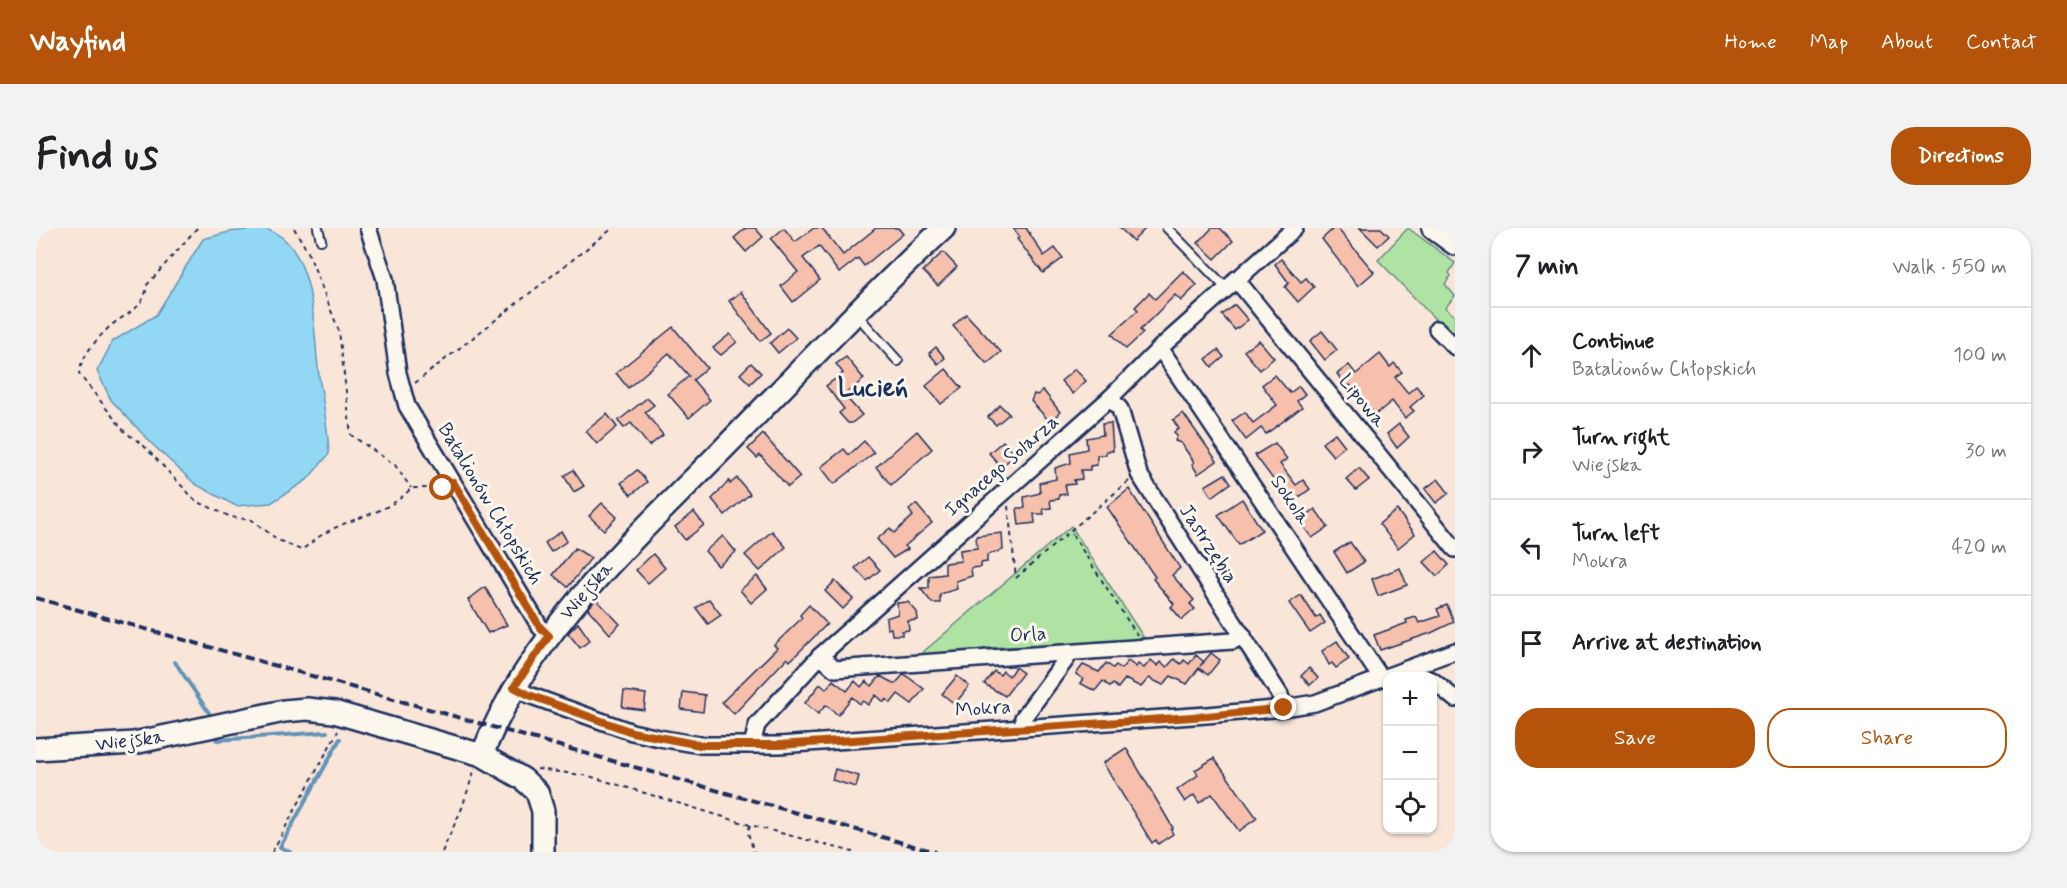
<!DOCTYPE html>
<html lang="en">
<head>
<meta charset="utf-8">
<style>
  :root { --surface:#fff; --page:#f2f2f2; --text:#202124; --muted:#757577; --line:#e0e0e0; --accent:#b45309 }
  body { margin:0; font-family:Mynerve,sans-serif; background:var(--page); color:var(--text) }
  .controls { position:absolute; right:18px; bottom:18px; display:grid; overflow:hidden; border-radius:12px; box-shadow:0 2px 4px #0004 }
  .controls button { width:54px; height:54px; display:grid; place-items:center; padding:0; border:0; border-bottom:2px solid var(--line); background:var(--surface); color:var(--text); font:30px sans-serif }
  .stop { position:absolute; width:18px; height:18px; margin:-14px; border:4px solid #b45309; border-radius:50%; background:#fff }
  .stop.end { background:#b45309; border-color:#fff; box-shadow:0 2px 6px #0008 }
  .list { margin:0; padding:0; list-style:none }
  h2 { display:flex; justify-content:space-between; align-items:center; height:78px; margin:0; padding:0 24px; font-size:26px }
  h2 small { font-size:20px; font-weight:400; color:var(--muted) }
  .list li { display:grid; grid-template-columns:39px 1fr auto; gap:18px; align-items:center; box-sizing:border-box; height:96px; padding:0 24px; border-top:2px solid var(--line) }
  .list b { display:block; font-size:22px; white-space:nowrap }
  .list p { margin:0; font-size:20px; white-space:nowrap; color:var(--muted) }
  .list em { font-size:20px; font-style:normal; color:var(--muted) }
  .actions { display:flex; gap:12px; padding:18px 24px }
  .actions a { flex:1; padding:14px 0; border:2px solid var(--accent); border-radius:24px; text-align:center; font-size:21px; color:var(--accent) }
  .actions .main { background:var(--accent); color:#fff }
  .icon { flex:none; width:33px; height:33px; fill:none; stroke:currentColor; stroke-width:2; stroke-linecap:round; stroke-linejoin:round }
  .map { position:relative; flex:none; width:1419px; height:624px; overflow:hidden; border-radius:24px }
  header { display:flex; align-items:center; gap:36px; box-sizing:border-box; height:84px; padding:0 30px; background:var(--accent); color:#fff }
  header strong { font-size:28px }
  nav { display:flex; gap:33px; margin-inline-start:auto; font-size:21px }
  .intro { display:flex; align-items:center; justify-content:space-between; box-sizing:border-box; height:144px; padding:0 36px }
  h1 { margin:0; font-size:42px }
  .button { padding:15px 27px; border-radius:24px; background:var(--accent); color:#fff; font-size:21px; font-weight:700 }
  main { display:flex; gap:36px; padding:0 36px }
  aside { flex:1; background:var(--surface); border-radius:24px; box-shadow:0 2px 4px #0004 }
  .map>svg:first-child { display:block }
</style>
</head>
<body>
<header>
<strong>Wayfind</strong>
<nav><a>Home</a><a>Map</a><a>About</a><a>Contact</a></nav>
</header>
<div class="intro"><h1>Find us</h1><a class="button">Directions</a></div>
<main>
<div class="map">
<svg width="1419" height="624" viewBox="0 0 1419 624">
  <rect width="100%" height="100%" fill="#fae6d9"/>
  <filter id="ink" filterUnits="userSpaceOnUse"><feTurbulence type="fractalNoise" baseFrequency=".0167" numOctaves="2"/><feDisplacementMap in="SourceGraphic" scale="12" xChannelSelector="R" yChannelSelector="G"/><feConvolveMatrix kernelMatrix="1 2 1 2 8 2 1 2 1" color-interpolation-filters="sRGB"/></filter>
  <g filter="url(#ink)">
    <g fill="#afe3a4" stroke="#658981" stroke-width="1.5">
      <polygon points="1372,0 1419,35 1413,45 1415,48 1409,56 1419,68 1409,80 1419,88 1419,112 1342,32"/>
      <polygon points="1035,298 1110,413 949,420 944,425 880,430"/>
    </g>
    <path fill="#92d8f4" stroke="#6294b8" stroke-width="1.5" d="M228,0C234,3 243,6 248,11C281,42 277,107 283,148C287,174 292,199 293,226L271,252L235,275L200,278L159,256L117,217L75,172L61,143L77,113L120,87L167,11L193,4Z"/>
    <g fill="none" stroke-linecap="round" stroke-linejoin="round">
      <g stroke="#6294b8" stroke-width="4">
        <polyline points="139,434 175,488"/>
        <polyline points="180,510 181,512 291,504"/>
        <polyline points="254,624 244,619 304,511"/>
      </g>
    </g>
    <g fill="#f7c0ac" stroke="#1b2f5e" stroke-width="1.5">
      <polygon points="710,0 719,0 727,9 710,24 698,10"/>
      <polygon points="748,0 759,14 778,0 786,0 807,27 840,0 862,0 867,6 828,38 822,30 803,45 783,18 767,30 784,52 757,74 745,58 762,44 735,11"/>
      <polygon points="977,0 990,0 1008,28 1019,20 1027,30 1007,45 981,11 984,9"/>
      <polygon points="1084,0 1110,0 1097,13"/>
      <polygon points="1176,0 1184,0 1197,13 1179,31 1162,15"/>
      <polygon points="1298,0 1301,0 1338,44 1322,58 1286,11"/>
      <polygon points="1324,0 1345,0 1353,8 1342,18"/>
      <polygon points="907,24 921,39 902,58 887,43"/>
      <polygon points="1245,31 1265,54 1270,50 1278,59 1262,74 1249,59 1253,55 1239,36"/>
      <polygon points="1147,43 1161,57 1145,73 1139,67 1104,102 1107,105 1090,121 1076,106 1102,82 1099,79 1113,65 1119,71"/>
      <polygon points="705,64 735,105 724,113 693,73"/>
      <polygon points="1199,77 1212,92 1199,102 1186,87"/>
      <polygon points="930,86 965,124 951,136 917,98"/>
      <polygon points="637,99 671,140 657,152 674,172 653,190 632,166 653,148 633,125 592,160 580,145"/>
      <polygon points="751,100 760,110 742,125 734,115"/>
      <polygon points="1286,103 1301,122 1289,132 1274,113"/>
      <polygon points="694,106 701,114 685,127 677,120"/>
      <polygon points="1223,112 1238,130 1224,142 1208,123"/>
      <polygon points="900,119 909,130 902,136 893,125"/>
      <polygon points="1182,122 1188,129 1176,139 1170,131"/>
      <polygon points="1344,126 1354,139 1358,135 1366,144 1359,149 1372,165 1380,158 1388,167 1374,179 1378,183 1369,190 1356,173 1339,187 1314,157 1312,160 1301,146 1313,137 1320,146"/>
      <polygon points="810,129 828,151 808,167 826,187 816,195 812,195 803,185 808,181 790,158 807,145 800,136"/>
      <polygon points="715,135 725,145 714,156 704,146"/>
      <polygon points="910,141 926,160 905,176 890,158"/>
      <polygon points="1039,141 1050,153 1037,166 1025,153"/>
      <polygon points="1239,147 1254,165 1263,158 1269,166 1261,173 1266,179 1230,206 1225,200 1210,212 1196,193 1209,184 1217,195 1241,177 1226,157"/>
      <polygon points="1007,162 1024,184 1014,194 995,173 998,166 1002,167"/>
      <polygon points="611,170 618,177 609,184 627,207 613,218 595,195 588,200 582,193"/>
      <polygon points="964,177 973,186 960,197 952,189"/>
      <polygon points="1147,185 1181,233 1162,246 1156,236 1158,234 1145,215 1139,213 1141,208 1138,204 1143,201 1137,192"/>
      <polygon points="571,186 581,199 561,216 550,203"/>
      <polygon points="1075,195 1077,223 1070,223 1070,227 1061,227 1061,237 1054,238 1054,242 1045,242 1046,251 1038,252 1039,256 1029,257 1031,266 1023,267 1023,271 1014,272 1015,280 1007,281 1008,286 998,286 999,295 983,297 981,280 989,280 988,269 1004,265 1003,255 1020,251 1019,240 1035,235 1034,225 1051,221 1050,210 1067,207 1066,196"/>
      <polygon points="1363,196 1373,209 1361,220 1351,206"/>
      <polygon points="881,203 896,221 855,257 840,239"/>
      <polygon points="1299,205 1309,218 1297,228 1286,215"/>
      <polygon points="727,206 764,249 752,259 724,227 721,230 712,221"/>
      <polygon points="828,213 838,225 798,256 785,239 808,221 813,227"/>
      <polygon points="967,213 979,227 965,239 953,225"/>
      <polygon points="1239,215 1251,231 1244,236 1260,257 1267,252 1274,261 1255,275 1219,227"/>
      <polygon points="1323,240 1333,252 1320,262 1310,251"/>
      <polygon points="537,242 548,258 538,264 528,248"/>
      <polygon points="601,242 611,254 595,267 585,255"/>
      <polygon points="1189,246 1195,255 1176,269 1169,258"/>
      <polygon points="701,250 714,266 689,287 676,271 693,253 694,256"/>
      <polygon points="1402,251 1413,265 1400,275 1389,261"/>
      <polygon points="1093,261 1144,340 1136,347 1158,372 1154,376 1159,381 1146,392 1135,379 1138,376 1117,351 1119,349 1071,279"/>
      <polygon points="1206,271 1226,302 1203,317 1182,287"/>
      <polygon points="566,275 581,289 568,302 553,288"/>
      <polygon points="880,276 896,295 869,318 872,321 857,330 841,311 854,300 858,305 877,288 873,282"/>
      <polygon points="1279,281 1292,299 1276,310 1263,293"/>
      <polygon points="1361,282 1379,306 1362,320 1343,296"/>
      <polygon points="658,284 668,297 649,312 639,299"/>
      <polygon points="525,303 531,313 515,324 509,315"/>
      <polygon points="736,303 750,319 724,343 709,327"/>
      <polygon points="966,305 967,322 951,327 951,334 945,335 945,339 935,340 936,348 920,353 921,361 904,366 904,375 896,375 884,360 893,360 893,348 909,346 909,335 925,333 924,322 941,320 940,308"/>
      <polygon points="687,308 700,324 682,338 669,323"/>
      <polygon points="1314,314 1328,334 1311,345 1298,324"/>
      <polygon points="539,320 555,330 532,359 517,347"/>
      <polygon points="1401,323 1413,337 1401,348 1388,334"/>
      <polygon points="617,326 629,340 612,355 600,342"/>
      <polygon points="832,329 844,342 831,353 819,340"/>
      <polygon points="1364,340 1371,357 1342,368 1336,351"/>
      <polygon points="721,348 731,361 715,375 704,362"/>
      <polygon points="799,353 817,371 807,381 789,363"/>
      <polygon points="449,359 471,397 452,405 432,372"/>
      <polygon points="1265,367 1280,390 1284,387 1289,395 1274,405 1253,375"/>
      <polygon points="560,371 584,396 574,406 552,381"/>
      <polygon points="673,371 685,387 672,396 660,380"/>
      <polygon points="872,374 881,384 882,392 872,393 873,402 866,403 866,407 856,407 855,400 851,401 850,390 862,386 861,375"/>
      <polygon points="773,377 791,396 754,433 751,430 698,486 686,474 741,420 738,417 766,390 764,387"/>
      <polygon points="1411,377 1418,394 1395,405 1344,422 1338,407 1371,395 1370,392 1380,389 1383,395 1404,388 1401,381"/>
      <polygon points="542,395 554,412 544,420 532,405"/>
      <polygon points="1301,413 1313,431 1300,440 1296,435 1293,437 1286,423"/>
      <polygon points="1175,425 1184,432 1172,447 1163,440 1151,456 1135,448 1127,457 1113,450 1105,459 1089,451 1082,460 1077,456 1074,459 1067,453 1059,463 1044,455 1047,451 1040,446 1047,437 1063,444 1070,435 1077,440 1080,437 1085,441 1092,433 1100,439 1102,436 1108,440 1115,432 1122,438 1125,434 1131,439 1138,431 1145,436 1148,432 1153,436 1160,427 1168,434 1164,438"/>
      <polygon points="979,439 987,445 969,468 948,456 958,443 964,447 967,443 973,448"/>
      <polygon points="1273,440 1282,450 1274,457 1265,448"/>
      <polygon points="868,446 888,461 876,476 862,466 855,475 850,471 848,474 840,467 832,477 827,473 824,476 816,469 802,487 790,477 782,486 769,475 784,456 790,461 797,452 811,463 819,453 825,459 830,453 836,458 844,448 859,456"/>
      <polygon points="921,448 933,458 919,476 906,466"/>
      <polygon points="588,463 610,466 608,482 586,479"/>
      <polygon points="647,464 669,467 667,484 645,481"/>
      <polygon points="1090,520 1137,600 1135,602 1137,606 1122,616 1120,612 1116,615 1067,535"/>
      <polygon points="1178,530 1221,590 1203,603 1176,566 1163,575 1158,567 1149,574 1141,562 1162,547 1159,542"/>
      <polygon points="799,541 823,548 820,559 796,552"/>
    </g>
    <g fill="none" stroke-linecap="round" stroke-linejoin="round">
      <g stroke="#1b2f5e" stroke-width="12">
        <g id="lane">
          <polyline points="282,0 285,12"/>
          <polyline points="1131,0 1190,60"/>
          <polyline points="820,86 862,133"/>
        </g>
      </g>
      <g stroke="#1b2f5e" stroke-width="20">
        <g id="street">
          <polyline points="332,0 349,51 362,145 371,178 504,399 513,408"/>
          <polyline points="1200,51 1419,321"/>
          <polyline points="1401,101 1419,119"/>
          <polyline points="1124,120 1345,450"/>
          <polyline points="1074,170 1084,181 1103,246 1244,467 1248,480"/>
          <polyline points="784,428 799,441 1197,413 1207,407"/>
          <polyline points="1396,452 1419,471"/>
          <polyline points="479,459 493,467 596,504 623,510 664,517 743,517 1171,487 1248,480 1279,475 1419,423"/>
          <polyline points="988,499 987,490 1031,430 1032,426"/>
          <polyline points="716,517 721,497 784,428 1074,170 1124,120 1259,0"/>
        </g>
      </g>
      <g stroke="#1b2f5e" stroke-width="26">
        <g id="secondary">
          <polyline points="1397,0 1419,16"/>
          <polyline points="0,521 98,515 248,483 271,481 298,484 446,527 487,551 501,564 507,583 507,624"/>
          <path d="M446,527C495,402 597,313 689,219C762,145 832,70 908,0"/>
        </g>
      </g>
      <g stroke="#1b2f5e" stroke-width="2" stroke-dasharray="4.5 4.5" stroke-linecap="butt">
        <path d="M161,0L111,57C109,76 98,82 84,91C68,101 44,128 43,146L89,204L107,217L160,273L195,289L216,292L242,312L265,322C273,317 280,310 289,305C318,288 353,286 375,260H404"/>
        <polyline points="258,0 272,24 303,103 315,207 359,237 375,260"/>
        <polyline points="379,155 577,0"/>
        <polyline points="1093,253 1034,303 1101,407"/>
        <polyline points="972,278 980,350"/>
        <polyline points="980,350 1034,303"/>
        <polyline points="501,541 553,548 714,597 817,624"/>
        <polyline points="714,597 712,605 718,624"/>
        <polyline points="236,624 302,503"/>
        <polyline points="406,624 426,580 439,540"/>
      </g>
      <use href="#lane" stroke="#fbf7ec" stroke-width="8"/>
      <use href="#street" stroke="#fbf7ec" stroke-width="15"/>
      <use href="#secondary" stroke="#fbf7ec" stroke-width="21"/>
      <polyline stroke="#1b2f5e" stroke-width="4" stroke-dasharray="9 4.5" stroke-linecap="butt" points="0,370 899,624"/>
    </g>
  </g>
  <g fill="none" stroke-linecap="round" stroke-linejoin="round" filter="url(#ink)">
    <polyline stroke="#b45309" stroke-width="8" points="407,260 417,254 504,399 513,408 478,459 493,467 596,504 664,517 743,517 1171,488 1248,480"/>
  </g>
  <g text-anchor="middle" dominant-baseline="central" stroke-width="6" stroke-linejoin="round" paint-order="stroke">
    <g font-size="20" fill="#1b2f5e" stroke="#fbf7ec">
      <text transform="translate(1326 173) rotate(51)">Lipowa</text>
      <text transform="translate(966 238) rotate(-41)">Ignacego Solarza</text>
      <text transform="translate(1254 272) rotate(56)">Sokola</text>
      <text transform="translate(454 276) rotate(59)">Batalionów Chłopskich</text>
      <text transform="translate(1172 316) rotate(57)">Jastrzębia</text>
      <text transform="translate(551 363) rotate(-49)">Wiejska</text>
      <text transform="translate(992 407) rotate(-4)">Orla</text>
      <text transform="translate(947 481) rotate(-4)">Mokra</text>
      <text transform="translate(94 513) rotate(-7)">Wiejska</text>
    </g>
    <g font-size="26" font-weight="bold" fill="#1b2f5e" stroke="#fbf7ec">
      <text x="837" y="161">Lucień</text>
    </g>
  </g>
</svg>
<div class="controls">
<button>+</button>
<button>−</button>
<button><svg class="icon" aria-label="locate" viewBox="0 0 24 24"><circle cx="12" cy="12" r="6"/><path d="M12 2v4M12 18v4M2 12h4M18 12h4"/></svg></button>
</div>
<div class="stop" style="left:407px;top:260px"></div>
<div class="stop end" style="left:1248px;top:480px"></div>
</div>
<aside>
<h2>7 min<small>Walk · 550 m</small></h2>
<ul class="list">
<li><svg class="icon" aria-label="ahead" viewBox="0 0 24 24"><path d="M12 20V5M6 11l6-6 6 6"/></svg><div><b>Continue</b><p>Batalionów Chłopskich</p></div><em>100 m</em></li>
<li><svg class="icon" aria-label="right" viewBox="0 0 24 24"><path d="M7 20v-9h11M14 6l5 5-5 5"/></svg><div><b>Turn right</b><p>Wiejska</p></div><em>30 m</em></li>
<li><svg class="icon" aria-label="left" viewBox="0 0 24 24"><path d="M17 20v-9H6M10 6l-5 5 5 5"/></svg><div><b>Turn left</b><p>Mokra</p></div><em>420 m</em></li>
<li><svg class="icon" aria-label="arrive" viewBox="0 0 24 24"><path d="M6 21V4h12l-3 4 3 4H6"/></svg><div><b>Arrive at destination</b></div></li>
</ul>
<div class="actions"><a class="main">Save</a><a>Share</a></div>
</aside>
</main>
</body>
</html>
